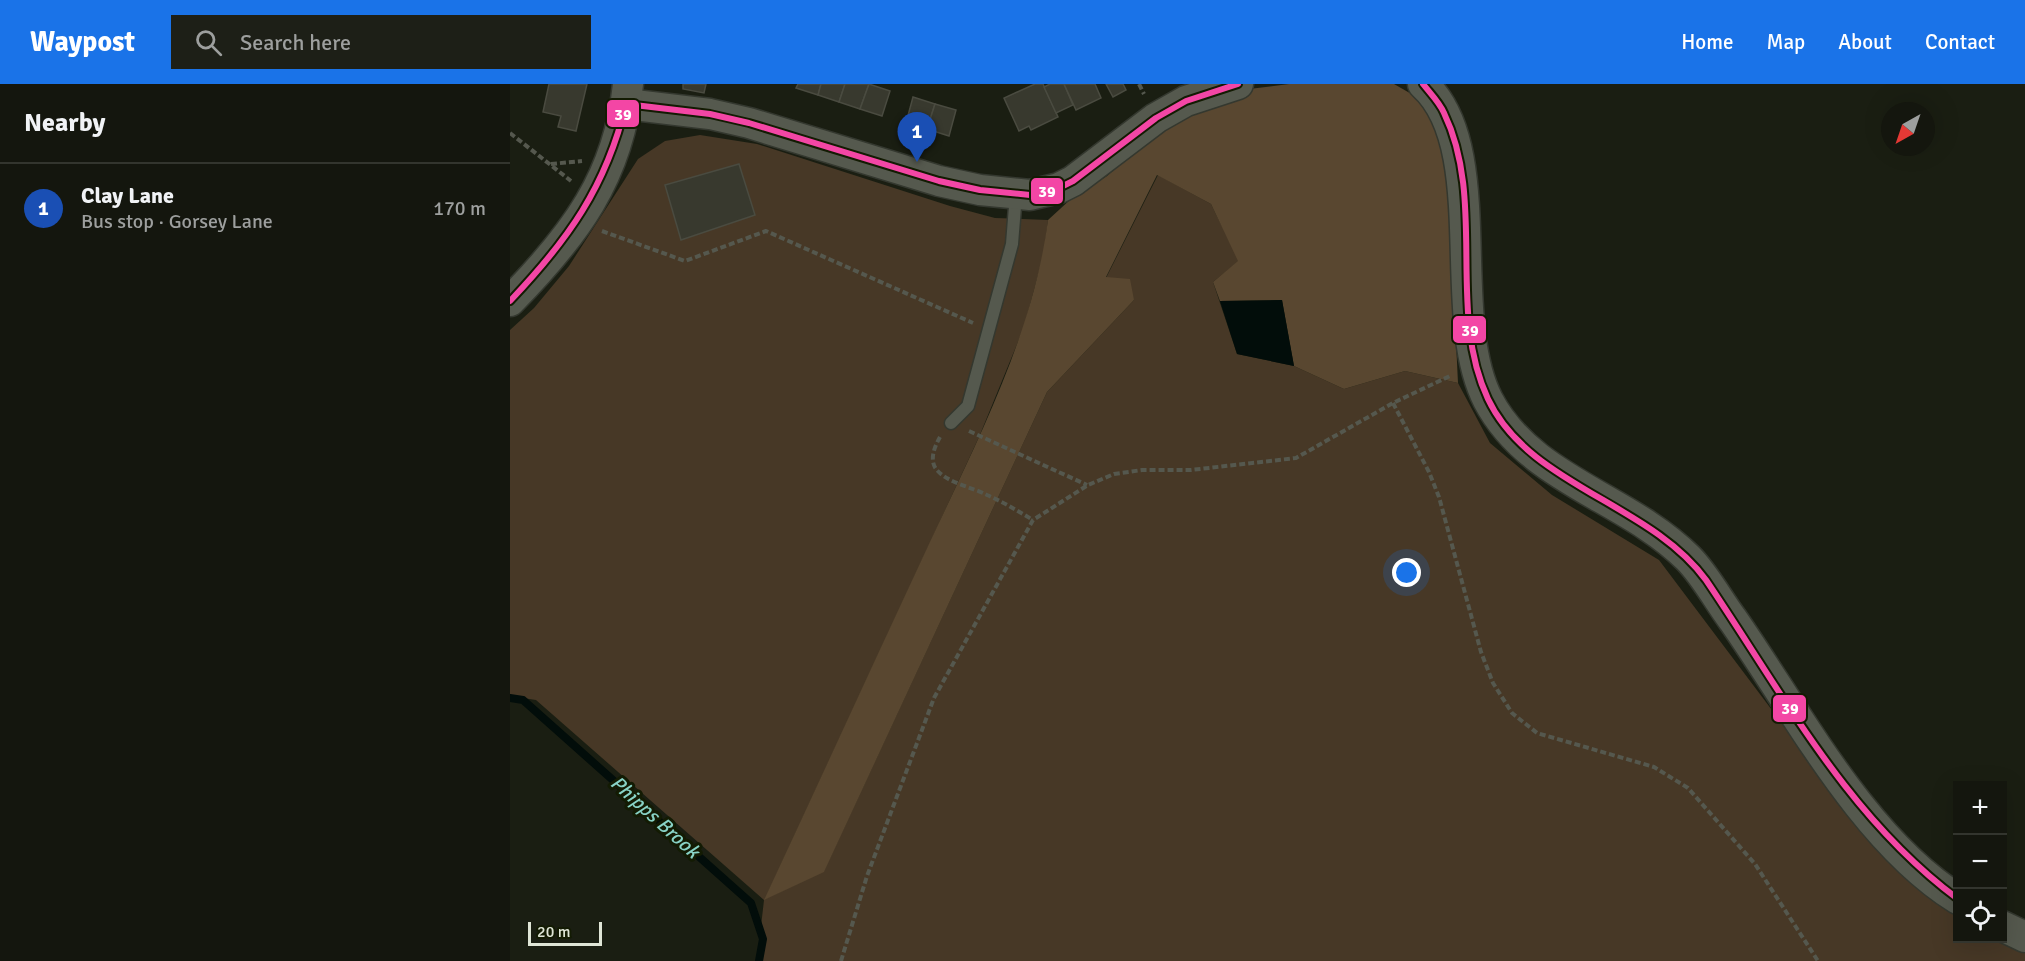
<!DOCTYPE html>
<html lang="en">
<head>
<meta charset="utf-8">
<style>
  :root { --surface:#14160e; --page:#1d1f17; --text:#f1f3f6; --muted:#9d9f9e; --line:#33352e; --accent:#1a73e8 }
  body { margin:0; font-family:Signika,sans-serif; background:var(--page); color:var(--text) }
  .controls { position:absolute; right:18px; bottom:18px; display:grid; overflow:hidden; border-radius:0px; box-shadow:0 6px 24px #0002 }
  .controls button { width:54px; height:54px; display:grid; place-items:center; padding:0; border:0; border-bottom:2px solid var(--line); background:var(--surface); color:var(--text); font:30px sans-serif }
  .compass { position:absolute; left:1371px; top:18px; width:54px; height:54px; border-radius:50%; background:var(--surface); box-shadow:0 6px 24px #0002; rotate:220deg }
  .scale { position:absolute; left:18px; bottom:15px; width:74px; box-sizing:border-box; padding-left:6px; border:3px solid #dfe5d6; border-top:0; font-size:16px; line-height:21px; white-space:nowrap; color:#dfe5d6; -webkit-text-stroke:4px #131b03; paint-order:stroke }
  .you { position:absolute; left:897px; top:489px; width:21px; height:21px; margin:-15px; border:4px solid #fff; border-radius:50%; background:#1a73e8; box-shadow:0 0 0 9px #1a73e833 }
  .badge { display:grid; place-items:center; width:39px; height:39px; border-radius:50%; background:var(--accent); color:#fff; font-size:20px; font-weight:700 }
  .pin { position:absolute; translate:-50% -50px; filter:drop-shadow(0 2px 3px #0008) }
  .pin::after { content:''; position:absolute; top:32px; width:21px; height:18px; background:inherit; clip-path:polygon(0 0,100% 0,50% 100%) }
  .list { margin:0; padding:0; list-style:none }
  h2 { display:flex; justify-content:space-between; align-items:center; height:78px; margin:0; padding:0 24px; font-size:26px }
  h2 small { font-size:20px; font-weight:400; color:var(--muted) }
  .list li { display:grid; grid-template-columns:39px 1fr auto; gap:18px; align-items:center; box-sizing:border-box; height:90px; padding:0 24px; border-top:2px solid var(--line) }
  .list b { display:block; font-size:22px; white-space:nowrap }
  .list p { margin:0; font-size:20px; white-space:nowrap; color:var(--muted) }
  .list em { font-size:20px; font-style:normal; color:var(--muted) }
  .icon { flex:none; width:33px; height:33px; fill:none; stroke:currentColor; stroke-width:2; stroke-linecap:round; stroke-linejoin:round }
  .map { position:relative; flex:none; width:1515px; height:877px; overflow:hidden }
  header { display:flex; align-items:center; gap:36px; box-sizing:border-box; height:84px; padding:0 30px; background:var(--accent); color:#fff }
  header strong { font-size:28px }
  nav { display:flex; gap:33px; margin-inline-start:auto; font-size:21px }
  .search { width:420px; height:54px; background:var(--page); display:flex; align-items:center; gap:15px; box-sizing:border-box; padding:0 21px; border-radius:0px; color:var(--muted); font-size:22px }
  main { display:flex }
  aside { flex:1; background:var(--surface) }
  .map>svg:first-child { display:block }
</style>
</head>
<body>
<header>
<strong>Waypost</strong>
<div class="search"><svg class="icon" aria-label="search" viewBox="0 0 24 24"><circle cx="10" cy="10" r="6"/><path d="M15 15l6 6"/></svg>Search here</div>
<nav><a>Home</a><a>Map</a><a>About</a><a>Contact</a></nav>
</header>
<main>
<aside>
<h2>Nearby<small></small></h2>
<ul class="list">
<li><span class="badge" style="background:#1a4fb4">1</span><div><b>Clay Lane</b><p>Bus stop · Gorsey Lane</p></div><em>170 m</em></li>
</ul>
</aside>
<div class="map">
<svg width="1515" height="877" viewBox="0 0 1515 877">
  <rect width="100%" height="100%" fill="#1a1e12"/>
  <polygon fill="#473826" points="190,51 247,60 440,122 485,134 538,136 534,169 514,243 469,353 255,815 314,787 537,308 624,216 596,194 648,91 701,120 729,177 703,198 727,270 784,282 834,305 895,287 948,299 980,359 1042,411 1149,476 1319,702 1447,827 1448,854 1515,856 1515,877 247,877 254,816 26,616 0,612 0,246 24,224 59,182 128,75 155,57"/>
  <path fill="#594730" d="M779,0H884L905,12L916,24L927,45L934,69L940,132L948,299L895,287L834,305L784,282L772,216L710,217L703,198L728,177L701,120L647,91L596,193L620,195L624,216L537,308L314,788L254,816C309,698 363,580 418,462C467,357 523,251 538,136L562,114L597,92L656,39L739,5Z"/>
  <polygon fill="#020d0a" points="772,216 784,282 727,270 710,217"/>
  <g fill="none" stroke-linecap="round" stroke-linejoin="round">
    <polyline stroke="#020d0a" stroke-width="8" points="0,614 13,616 241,819 253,855 249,877"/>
  </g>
  <g fill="#38392e" stroke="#4a4b40" stroke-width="1.5">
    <polygon points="39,0 77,0 66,47 48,43 51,32 33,28"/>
    <polygon points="173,0 196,0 194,9 173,5"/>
    <polygon points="288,0 311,0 308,11 286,4"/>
    <polygon points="311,0 335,0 329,18 308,11"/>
    <polygon points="335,0 359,0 350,25 329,18"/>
    <polygon points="359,0 380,7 372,32 350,25"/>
    <polygon points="525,0 533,0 548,33 521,46 519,42 509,47 494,14"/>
    <polygon points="540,0 554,0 563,21 546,29 534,3"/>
    <polygon points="554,0 585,0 591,14 566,26"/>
    <polygon points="596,0 613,0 616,6 603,13"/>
    <polygon points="403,13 425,20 417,45 396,39"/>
    <polygon points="425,20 446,26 439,52 417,45"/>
    <polygon points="229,80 245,131 171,156 155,101"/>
  </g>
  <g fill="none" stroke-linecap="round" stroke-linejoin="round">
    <g stroke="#34382f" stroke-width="15">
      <polyline id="service" points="441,339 458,322 502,160 506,110"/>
    </g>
    <g stroke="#34382f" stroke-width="33">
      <g id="tertiary">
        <path d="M913,0C983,63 934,231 978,316C1020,396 1117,413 1178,474C1195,491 1208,516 1223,536C1286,626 1353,756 1448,815"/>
        <polyline points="116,20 200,30 239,39 429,97 470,106 520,111 549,104 563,97 646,34 676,17 728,0"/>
        <path d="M0,217C64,152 109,93 118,0"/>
        <polyline points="1492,842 1515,853"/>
      </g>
    </g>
    <g stroke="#55584e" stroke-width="4" stroke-dasharray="6 3" stroke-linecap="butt">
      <polyline points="629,0 634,10"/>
      <polyline points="0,49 61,97"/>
      <polyline points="41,80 72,77"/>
      <polyline points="92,147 175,177 256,147 463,239"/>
      <polyline points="883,319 919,388 929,413 971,568 983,599 1002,629 1027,649 1144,683 1178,704 1245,780 1308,877"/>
      <polyline points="459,347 577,401"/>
      <path d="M430,353C425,362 419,375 426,385C437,399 462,403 477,411C493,418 508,427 523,436"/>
      <polyline points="331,877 357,792 424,614 523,436 578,401 604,390 632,386 681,386 786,374 883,319 942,291"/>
    </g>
    <use href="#service" stroke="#55594e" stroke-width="12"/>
    <use href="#tertiary" stroke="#55594e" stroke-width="30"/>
    <g stroke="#131b03" stroke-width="10">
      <g id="bus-1">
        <path d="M913,0C920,9 930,19 934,29C977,118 936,226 978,315C1019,402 1140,419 1196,496C1272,608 1337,733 1448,815"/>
        <path d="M0,217C58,156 96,103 116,20L200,30L239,39L429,97L470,106L520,111L549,104L563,97L646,34L676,17L728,0"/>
      </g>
    </g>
    <use href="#bus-1" stroke="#f346a5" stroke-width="6"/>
  </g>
  <g text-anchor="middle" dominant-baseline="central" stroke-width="6" stroke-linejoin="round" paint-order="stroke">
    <g font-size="20" font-style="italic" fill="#88d3c6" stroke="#131b03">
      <text transform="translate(145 733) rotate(42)">Phipps Brook</text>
    </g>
  </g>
  <g stroke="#131b03" stroke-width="2">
    <rect x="96" y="15" width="34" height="29" rx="6" fill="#f346a5"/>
    <rect x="520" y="93" width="34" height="28" rx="6" fill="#f346a5"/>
    <rect x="942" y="231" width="35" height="29" rx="6" fill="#f346a5"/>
    <rect x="1262" y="610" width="35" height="29" rx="6" fill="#f346a5"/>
  </g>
  <g font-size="16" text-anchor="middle" font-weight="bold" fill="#fff">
    <text x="113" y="36">39</text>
    <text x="537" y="113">39</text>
    <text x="960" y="252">39</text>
    <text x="1280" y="630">39</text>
  </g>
</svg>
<div class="controls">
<button>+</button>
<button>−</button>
<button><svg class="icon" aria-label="locate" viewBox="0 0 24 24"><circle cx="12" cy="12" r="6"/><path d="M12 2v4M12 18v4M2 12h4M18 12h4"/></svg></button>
</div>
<svg class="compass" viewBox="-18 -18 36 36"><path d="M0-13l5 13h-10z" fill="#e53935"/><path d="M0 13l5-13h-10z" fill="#9d9f9e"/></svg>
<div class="scale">20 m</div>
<div class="you"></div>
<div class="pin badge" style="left:407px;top:78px;background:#1a4fb4">1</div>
</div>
</main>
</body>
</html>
